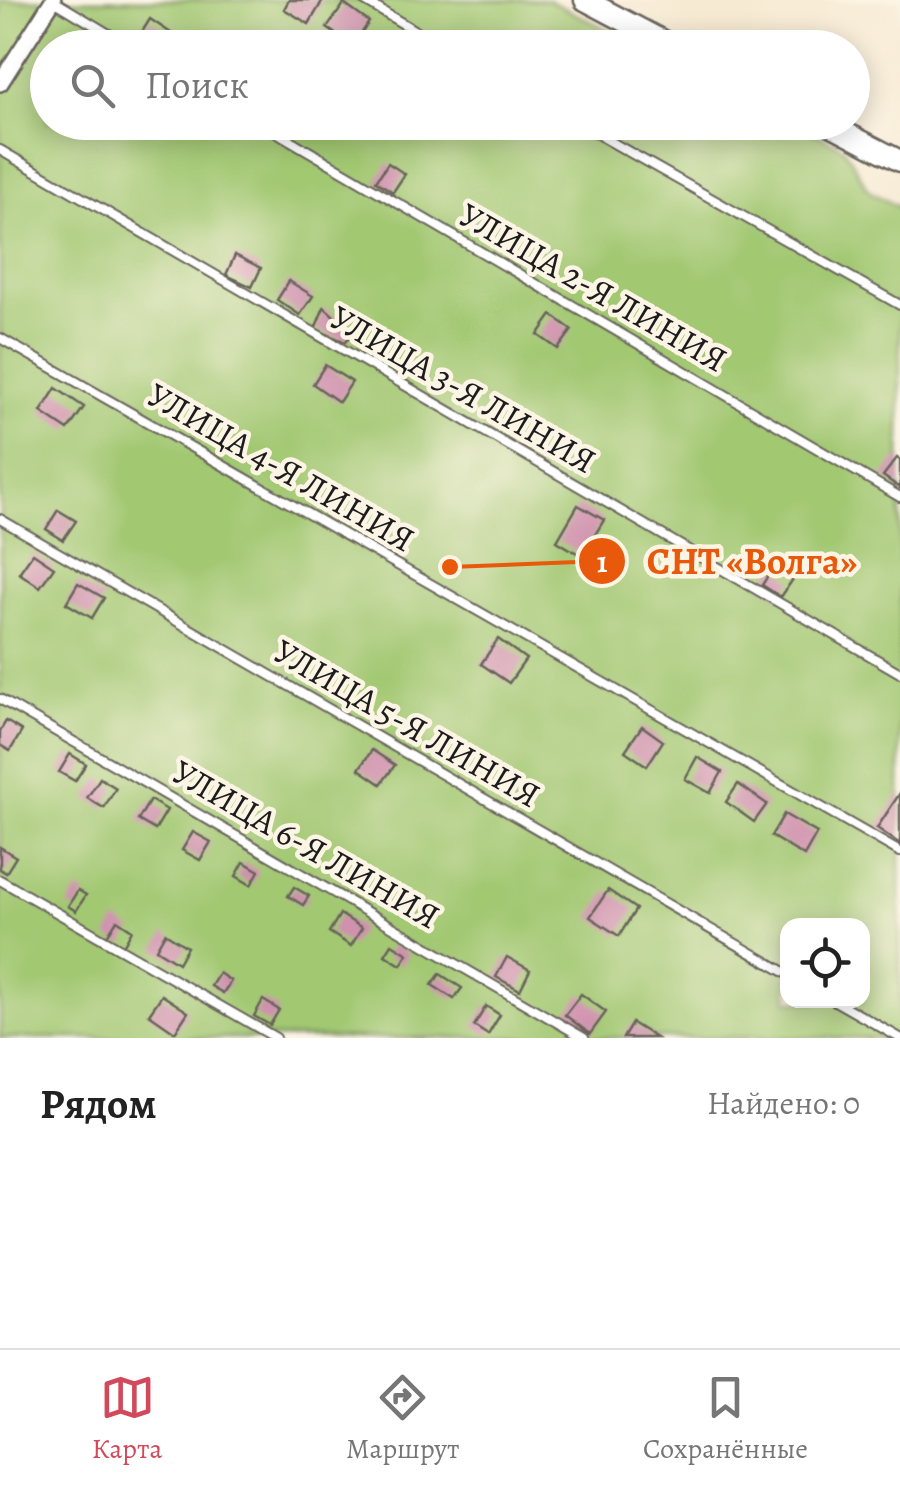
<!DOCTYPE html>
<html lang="ru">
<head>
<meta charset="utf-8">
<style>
  :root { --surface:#fff; --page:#f6f6f6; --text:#222; --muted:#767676; --line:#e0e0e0; --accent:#d1495b }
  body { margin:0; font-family:Alegreya,serif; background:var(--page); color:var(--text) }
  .controls { position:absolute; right:30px; bottom:30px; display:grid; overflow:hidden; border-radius:20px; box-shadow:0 5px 25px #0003 }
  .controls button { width:90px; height:90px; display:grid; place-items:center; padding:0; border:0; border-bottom:2px solid var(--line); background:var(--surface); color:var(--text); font:50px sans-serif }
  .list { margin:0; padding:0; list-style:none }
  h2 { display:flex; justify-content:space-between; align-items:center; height:130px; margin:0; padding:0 40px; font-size:42px }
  h2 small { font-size:32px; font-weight:400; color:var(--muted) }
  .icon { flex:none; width:55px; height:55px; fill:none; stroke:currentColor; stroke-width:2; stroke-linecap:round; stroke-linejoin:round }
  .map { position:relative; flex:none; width:900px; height:1038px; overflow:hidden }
  .search { position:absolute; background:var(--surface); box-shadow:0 5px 25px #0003; left:30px; right:30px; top:30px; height:110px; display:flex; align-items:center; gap:25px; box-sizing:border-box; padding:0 35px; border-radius:55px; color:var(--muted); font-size:38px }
  .sheet { height:310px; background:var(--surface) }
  nav { display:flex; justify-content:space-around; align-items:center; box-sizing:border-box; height:140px; border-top:2px solid var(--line); background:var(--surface); font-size:28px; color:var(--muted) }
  nav a { display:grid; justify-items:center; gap:5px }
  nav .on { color:var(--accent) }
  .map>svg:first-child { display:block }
</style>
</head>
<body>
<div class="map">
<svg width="900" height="1038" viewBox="0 0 900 1038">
  <rect width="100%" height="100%" fill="#fcf5e5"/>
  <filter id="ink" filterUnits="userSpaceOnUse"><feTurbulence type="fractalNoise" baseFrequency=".01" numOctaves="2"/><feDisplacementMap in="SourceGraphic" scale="20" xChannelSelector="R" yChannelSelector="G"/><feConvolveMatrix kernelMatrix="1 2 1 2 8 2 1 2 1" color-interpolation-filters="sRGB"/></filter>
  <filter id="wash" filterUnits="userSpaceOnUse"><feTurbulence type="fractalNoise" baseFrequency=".0048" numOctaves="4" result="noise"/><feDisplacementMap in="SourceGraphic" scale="40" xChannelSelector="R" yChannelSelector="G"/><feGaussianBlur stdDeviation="2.25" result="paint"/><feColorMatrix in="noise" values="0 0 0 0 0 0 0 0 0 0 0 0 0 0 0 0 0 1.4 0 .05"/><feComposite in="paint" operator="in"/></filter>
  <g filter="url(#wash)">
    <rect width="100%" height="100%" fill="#f7ead3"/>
    <path fill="#a2c872" stroke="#5f7247" stroke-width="2.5" fill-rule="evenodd" d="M0,0H548L643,47L48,48V122L793,123L844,148L869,191L900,208V1038H0ZM788,926H862V1001H788Z"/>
    <g id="blocks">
      <g fill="#cf91ad">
        <polygon points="289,0 323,0 309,24 284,9"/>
        <polygon points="344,4 369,22 353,46 327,28"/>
        <polygon points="150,19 177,37 170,48 149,48 137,40"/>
        <polygon points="388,163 405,174 393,192 376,181"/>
        <polygon points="235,255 261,268 252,287 226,275"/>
        <polygon points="289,281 313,296 300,315 277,300"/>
        <polygon points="324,307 353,333 345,342 315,329"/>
        <polygon points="552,315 572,330 558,349 538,335"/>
        <polygon points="325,365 352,382 339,402 313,384"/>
        <polygon points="56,388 84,407 68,430 41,412"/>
        <polygon points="897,458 900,460 900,488 883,476"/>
        <polygon points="578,505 604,520 582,556 557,541"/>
        <polygon points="58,510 76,521 63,540 46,529"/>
        <polygon points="33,553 54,567 40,587 19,573"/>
        <polygon points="774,566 793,579 781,597 762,585"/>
        <polygon points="78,583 104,598 92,618 66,603"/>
        <polygon points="498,639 526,659 509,683 481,664"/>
        <polygon points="6,721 22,731 10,751 0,745 0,731"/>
        <polygon points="642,726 663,741 647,766 625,751"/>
        <polygon points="372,750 395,765 381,784 359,769"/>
        <polygon points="70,754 86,764 75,781 59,772"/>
        <polygon points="697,757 722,772 710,793 685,779"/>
        <polygon points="100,778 116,788 104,808 87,798"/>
        <polygon points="738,784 767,804 754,822 726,802"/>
        <polygon points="900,793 900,844 877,828"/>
        <polygon points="150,800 167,810 155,830 138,820"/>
        <polygon points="784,814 817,833 804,856 771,836"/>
        <polygon points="193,832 211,842 200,860 182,850"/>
        <polygon points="0,847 16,857 6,873 0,869"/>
        <polygon points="244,862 259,871 251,885 236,876"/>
        <polygon points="294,887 309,896 303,905 288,896"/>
        <polygon points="78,890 86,895 76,911 68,906"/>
        <polygon points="608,890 636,909 619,936 590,917"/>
        <polygon points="340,914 362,928 351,946 329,932"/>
        <polygon points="117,920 132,930 123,946 107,936"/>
        <polygon points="165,933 187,947 178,963 156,949"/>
        <polygon points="392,944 408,954 401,965 385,955"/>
        <polygon points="507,957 530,970 520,990 496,977"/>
        <polygon points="219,973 231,981 223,993 211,986"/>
        <polygon points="440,974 462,988 454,999 432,985"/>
        <polygon points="581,994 606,1012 590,1034 565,1015"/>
        <polygon points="162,995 188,1012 175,1032 149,1014"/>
        <polygon points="263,1000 279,1010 270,1025 254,1016"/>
        <polygon points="486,1006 500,1015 488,1035 474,1026"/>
        <polygon points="632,1023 656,1038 623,1038"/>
      </g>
    </g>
  </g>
  <g filter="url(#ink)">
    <use href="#blocks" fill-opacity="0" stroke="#69645c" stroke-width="2.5"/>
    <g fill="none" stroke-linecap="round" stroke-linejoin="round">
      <g stroke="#69645c" stroke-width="12">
        <g id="service">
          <polyline points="363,0 444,48"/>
          <polyline points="54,1 132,48"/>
          <polyline points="259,122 900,497"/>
          <polyline points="576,122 900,305"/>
          <polyline points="0,150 900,673"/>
          <polyline points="0,338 900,852"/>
          <polyline points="0,519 788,974"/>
          <polyline points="0,699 584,1038"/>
          <polyline points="0,880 276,1038"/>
          <polyline points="835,1001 900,1038"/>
        </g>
      </g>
      <g stroke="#69645c" stroke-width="20">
        <polyline id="minor" points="0,83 53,0"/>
      </g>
      <g stroke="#69645c" stroke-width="25">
        <g id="tertiary">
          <polyline points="585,0 676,48"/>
          <polyline points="825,122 900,161"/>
        </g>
      </g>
      <use href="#service" stroke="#fff" stroke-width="8"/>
      <use href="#minor" stroke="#fff" stroke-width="15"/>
      <use href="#tertiary" stroke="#fff" stroke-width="20"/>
    </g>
  </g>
  <g text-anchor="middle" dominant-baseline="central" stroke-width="9" stroke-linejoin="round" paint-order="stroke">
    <g font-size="35" fill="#1c1c1c" stroke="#fcf5e5">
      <text transform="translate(593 287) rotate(30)">УЛИЦА 2-Я ЛИНИЯ</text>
      <text transform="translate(463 389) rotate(30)">УЛИЦА 3-Я ЛИНИЯ</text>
      <text transform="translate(281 467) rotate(30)">УЛИЦА 4-Я ЛИНИЯ</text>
      <text transform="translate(407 723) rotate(30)">УЛИЦА 5-Я ЛИНИЯ</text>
      <text transform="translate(306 844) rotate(30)">УЛИЦА 6-Я ЛИНИЯ</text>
    </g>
  </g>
  <path fill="none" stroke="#e8590c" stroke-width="4" d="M450 567L602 561"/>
  <g fill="#e8590c" stroke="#fcf5e5" stroke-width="4">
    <circle cx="450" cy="567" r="10"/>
    <circle cx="602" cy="561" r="25"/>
  </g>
  <g font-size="30" text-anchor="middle" font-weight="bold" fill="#fff">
    <text x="602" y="572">1</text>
  </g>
  <g font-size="38" text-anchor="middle" font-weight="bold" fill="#e8590c" stroke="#fcf5e5" stroke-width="9" stroke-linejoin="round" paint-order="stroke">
    <text x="752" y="574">СНТ «Волга»</text>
  </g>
</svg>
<div class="controls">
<button><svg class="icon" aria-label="locate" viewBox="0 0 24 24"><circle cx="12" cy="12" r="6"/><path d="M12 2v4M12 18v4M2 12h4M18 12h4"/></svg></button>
</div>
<div class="search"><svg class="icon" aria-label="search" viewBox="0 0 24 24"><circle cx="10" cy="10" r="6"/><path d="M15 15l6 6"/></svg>Поиск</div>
</div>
<section class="sheet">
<h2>Рядом<small>Найдено: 0</small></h2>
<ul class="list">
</ul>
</section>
<nav>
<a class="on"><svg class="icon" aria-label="map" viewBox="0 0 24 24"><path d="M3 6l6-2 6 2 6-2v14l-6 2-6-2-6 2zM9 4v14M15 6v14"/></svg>Карта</a>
<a><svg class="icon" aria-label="directions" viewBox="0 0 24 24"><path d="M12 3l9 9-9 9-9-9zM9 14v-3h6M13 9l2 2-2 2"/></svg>Маршрут</a>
<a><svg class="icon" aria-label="saved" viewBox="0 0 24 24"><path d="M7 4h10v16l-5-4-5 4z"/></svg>Сохранённые</a>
</nav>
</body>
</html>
